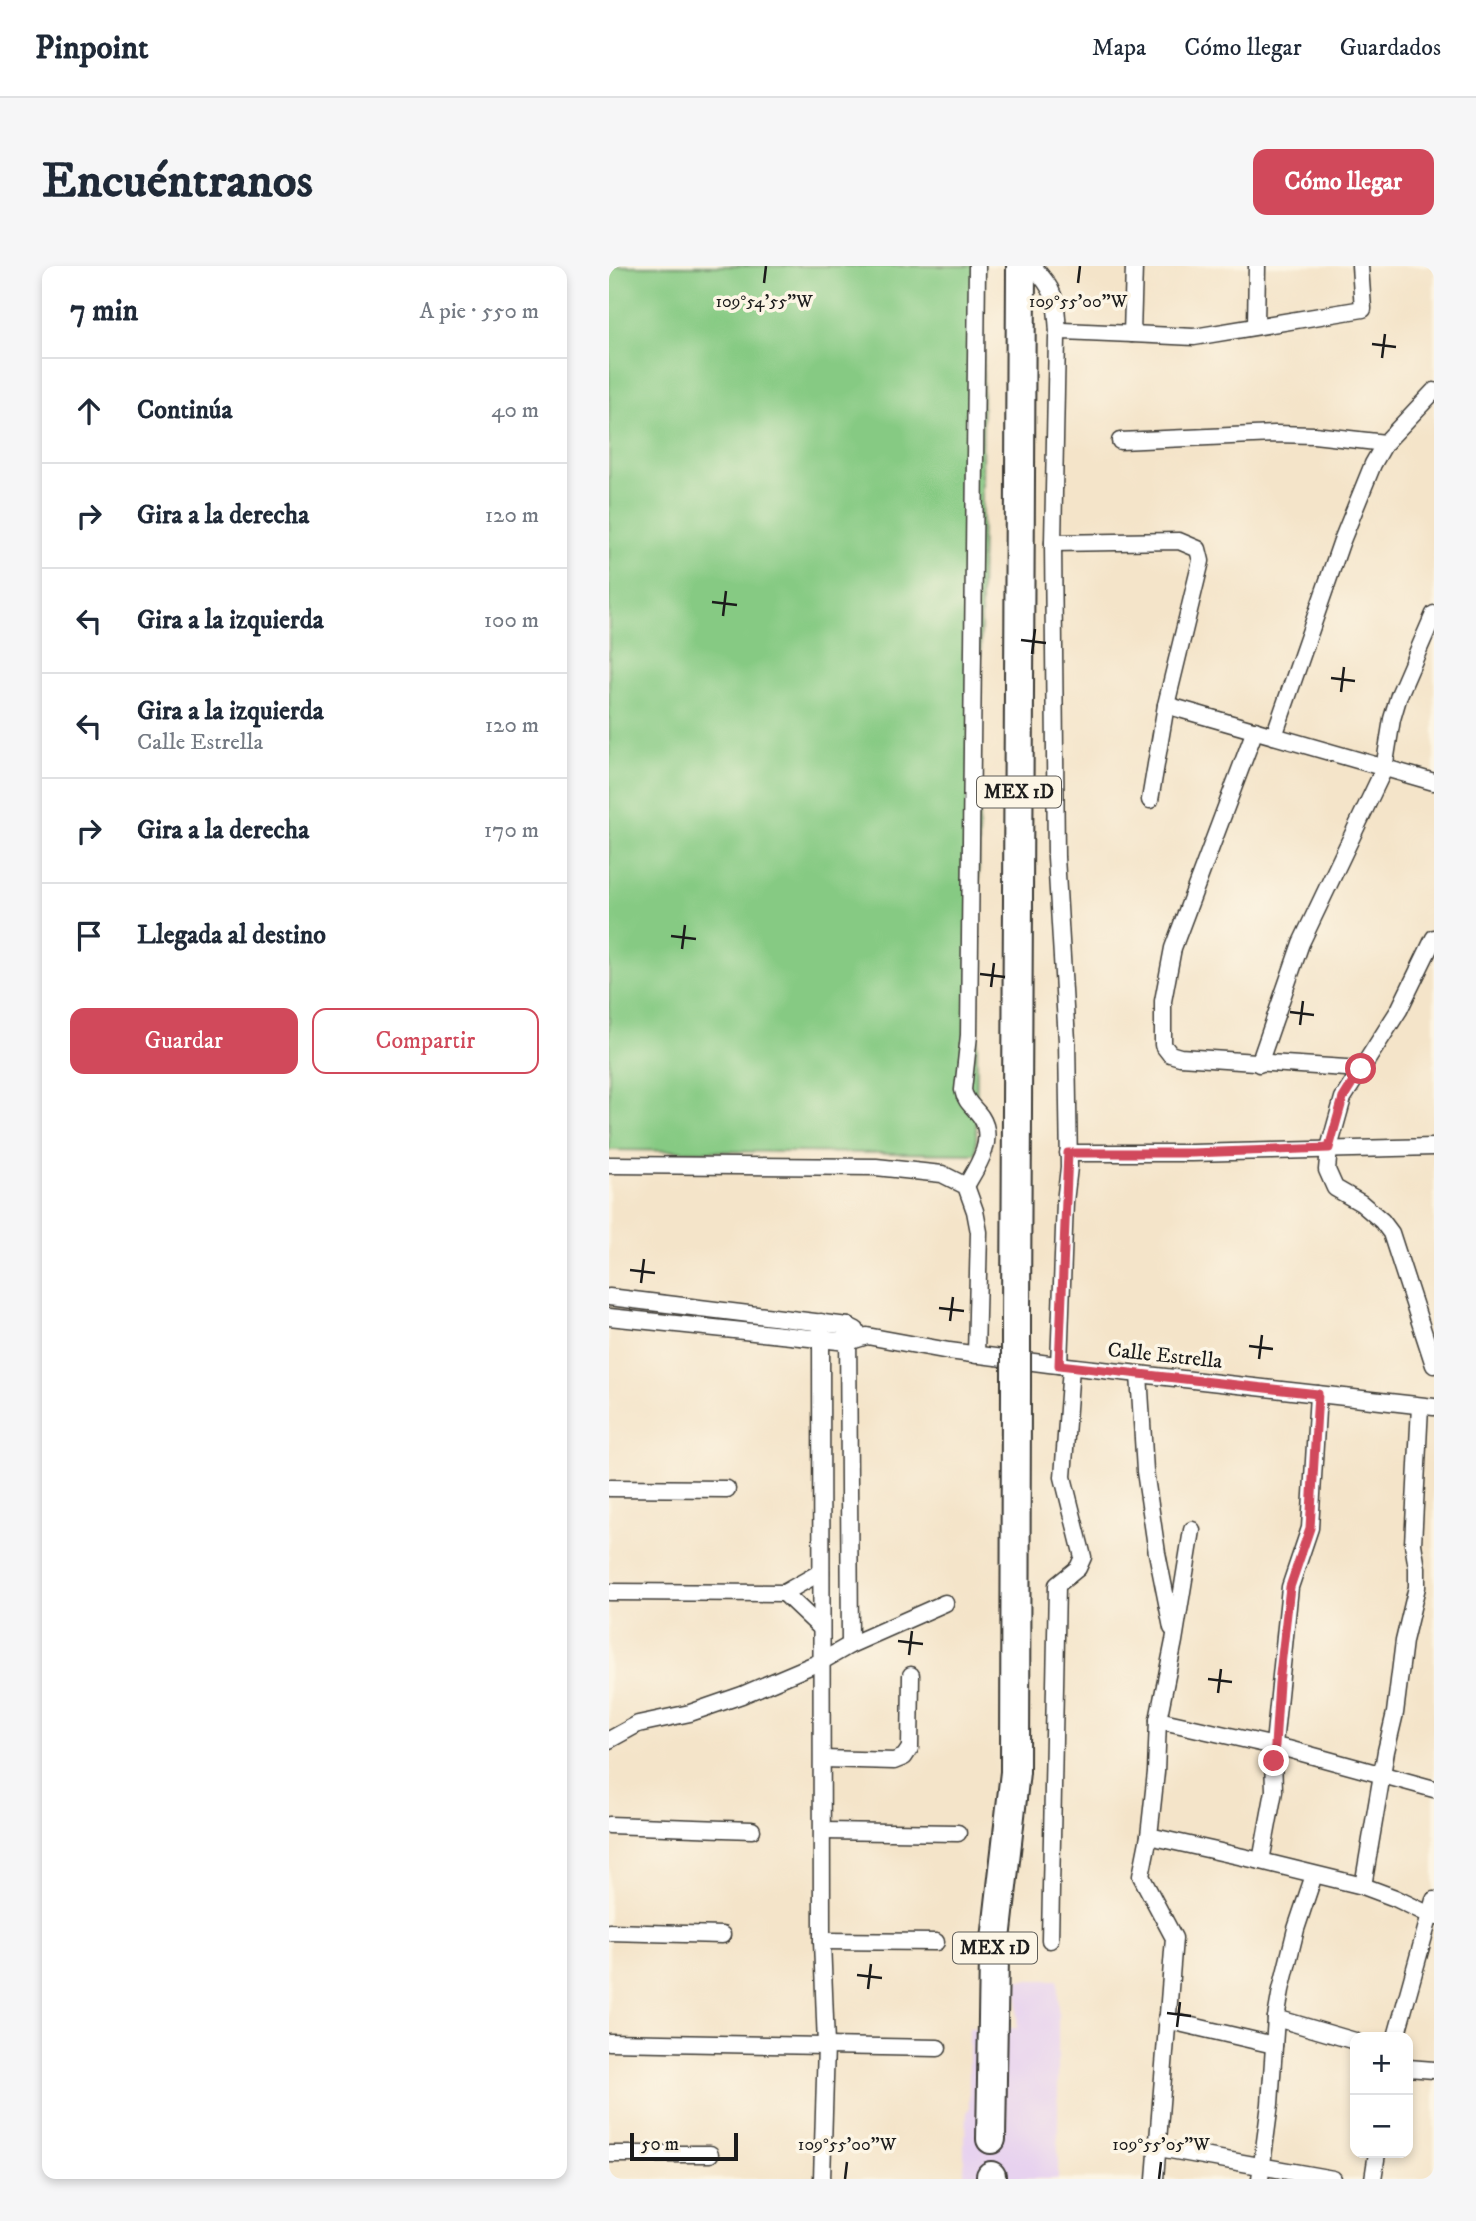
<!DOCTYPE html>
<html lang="es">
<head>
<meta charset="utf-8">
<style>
  :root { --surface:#fff; --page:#f6f6f7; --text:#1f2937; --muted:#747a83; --line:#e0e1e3; --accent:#d1495b }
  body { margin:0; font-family:"IM FELL DW Pica",serif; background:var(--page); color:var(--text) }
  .controls { position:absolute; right:21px; bottom:21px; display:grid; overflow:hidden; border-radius:14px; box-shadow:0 4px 10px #0003 }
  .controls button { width:63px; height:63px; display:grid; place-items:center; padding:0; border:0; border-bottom:2px solid var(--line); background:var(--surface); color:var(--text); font:35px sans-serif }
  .scale { position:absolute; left:21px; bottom:18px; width:108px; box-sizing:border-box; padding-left:7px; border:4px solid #1c1c1c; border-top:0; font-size:19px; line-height:24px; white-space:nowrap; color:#1c1c1c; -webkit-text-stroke:5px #fcf5e5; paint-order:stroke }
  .stop { position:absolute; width:21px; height:21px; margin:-16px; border:5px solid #d1495b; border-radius:50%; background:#fff }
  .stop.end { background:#d1495b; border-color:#fff; box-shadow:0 2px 7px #0008 }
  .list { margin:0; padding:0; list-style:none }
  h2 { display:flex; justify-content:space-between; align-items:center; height:91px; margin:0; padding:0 28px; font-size:30px }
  h2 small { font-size:23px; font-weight:400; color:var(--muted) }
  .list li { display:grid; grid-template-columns:46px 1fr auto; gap:21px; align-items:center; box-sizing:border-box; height:105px; padding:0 28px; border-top:2px solid var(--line) }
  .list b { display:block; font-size:26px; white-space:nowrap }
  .list p { margin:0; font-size:23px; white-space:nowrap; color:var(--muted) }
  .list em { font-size:23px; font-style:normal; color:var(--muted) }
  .actions { display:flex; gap:14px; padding:21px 28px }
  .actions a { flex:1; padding:16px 0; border:2px solid var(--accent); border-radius:14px; text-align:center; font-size:24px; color:var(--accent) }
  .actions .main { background:var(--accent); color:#fff }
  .icon { flex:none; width:38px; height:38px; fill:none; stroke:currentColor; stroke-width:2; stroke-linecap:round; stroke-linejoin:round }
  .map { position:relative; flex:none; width:825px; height:1913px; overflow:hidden; border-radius:14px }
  header { display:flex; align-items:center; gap:42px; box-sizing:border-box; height:98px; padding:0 35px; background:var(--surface); border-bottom:2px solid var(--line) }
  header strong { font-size:33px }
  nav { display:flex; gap:38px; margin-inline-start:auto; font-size:24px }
  .intro { display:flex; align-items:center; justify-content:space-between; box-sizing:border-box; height:168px; padding:0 42px }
  h1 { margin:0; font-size:49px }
  .button { padding:18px 32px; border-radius:14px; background:var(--accent); color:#fff; font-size:24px; font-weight:700 }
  main { display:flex; gap:42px; padding:0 42px }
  aside { flex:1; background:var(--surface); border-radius:14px; box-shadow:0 4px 10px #0003 }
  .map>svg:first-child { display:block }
</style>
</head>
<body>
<header>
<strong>Pinpoint</strong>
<nav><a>Mapa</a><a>Cómo llegar</a><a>Guardados</a></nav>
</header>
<div class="intro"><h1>Encuéntranos</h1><a class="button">Cómo llegar</a></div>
<main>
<aside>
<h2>7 min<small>A pie · 550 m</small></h2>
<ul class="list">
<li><svg class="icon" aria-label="ahead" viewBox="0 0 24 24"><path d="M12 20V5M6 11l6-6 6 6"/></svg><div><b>Continúa</b></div><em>40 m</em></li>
<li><svg class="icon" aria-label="right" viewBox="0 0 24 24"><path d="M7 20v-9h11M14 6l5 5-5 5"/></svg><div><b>Gira a la derecha</b></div><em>120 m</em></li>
<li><svg class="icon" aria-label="left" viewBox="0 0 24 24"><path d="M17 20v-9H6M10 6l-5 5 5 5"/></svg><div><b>Gira a la izquierda</b></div><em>100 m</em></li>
<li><svg class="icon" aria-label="left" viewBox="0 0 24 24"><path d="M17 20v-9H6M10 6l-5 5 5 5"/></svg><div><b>Gira a la izquierda</b><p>Calle Estrella</p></div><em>120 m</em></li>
<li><svg class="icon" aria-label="right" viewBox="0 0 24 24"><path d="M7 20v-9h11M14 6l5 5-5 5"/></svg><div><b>Gira a la derecha</b></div><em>170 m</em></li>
<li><svg class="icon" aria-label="arrive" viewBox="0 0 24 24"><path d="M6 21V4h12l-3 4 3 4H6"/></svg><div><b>Llegada al destino</b></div></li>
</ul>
<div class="actions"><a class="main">Guardar</a><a>Compartir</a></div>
</aside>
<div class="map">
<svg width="825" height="1913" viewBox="0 0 825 1913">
  <rect width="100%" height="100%" fill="#fcf5e5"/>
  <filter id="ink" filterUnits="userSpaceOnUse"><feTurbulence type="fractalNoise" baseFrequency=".0143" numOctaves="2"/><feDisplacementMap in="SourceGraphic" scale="14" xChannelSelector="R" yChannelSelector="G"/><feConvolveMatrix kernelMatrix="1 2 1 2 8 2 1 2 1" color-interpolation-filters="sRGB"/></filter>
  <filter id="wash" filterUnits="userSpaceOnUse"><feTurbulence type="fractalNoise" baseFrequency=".00686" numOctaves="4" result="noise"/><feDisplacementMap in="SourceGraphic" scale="28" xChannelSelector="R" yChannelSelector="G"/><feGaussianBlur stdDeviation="1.57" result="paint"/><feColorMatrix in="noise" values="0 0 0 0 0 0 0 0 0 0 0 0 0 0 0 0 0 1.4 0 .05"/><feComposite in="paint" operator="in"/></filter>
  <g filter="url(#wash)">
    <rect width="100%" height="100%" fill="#f4e4c9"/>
    <polygon fill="#e7d2ef" points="409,1714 449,1714 449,1913 355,1913 355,1868 357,1867 358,1844 360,1844 360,1762 408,1762"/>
    <polygon fill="#86ca83" stroke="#517350" stroke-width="2" points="0,0 375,0 367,888 0,884"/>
  </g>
  <g filter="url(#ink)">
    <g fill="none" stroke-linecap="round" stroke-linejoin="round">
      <g stroke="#3c3a36" stroke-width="19">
        <g id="minor">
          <path d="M423,0C447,24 447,34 449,67"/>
          <polyline points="525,0 523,68 585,71 754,43 751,0"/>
          <polyline points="647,59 648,0"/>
          <polyline points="511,175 666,168 705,169 776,177"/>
          <polyline points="444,277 570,275 589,283 592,295 557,439 541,534"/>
          <polyline points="557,439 825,516"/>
          <polyline points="646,464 564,682 554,735 554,779 561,788 571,791 752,803"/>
          <polyline points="665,470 732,277 764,198 776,177 825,125"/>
          <polyline points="825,672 790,744 734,832 720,882 718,904 726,922 752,937 773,955 782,967 825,1099"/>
          <polyline points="650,798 692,677 775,503 783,453 790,429 825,348"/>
          <polyline points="459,887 583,887 825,881"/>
          <polyline points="0,899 267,901 333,908 357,920 366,945 370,966 367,1089"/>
          <path d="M357,920C368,901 387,874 372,851C366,842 356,836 354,824L360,769L368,0"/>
          <polyline points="0,1031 239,1060 247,1064"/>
          <polyline points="0,1051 239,1076 258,1070 340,1085 440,1098 825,1141"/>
          <polyline points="212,1056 213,1675 217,1779 213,1913"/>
          <polyline points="239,1060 241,1379"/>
          <polyline points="450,1099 456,936 460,901 458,775 447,591 444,277 448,71 449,67 454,65 523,68"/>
          <polyline points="530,1108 536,1205 548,1287 563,1362"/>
          <polyline points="0,1222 118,1223"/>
          <polyline points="583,1264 565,1375 549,1454 547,1506 540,1570 652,1595 754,1620 786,1632 825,1651"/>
          <polyline points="0,1326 175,1327 212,1306"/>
          <polyline points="175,1327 212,1362"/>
          <polyline points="549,1454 679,1483 825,1523"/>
          <polyline points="0,1474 29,1458 81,1447 133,1429 213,1395 241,1379 336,1337"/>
          <polyline points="214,1493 285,1495 295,1491 301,1482 302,1409"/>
          <polyline points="0,1559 143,1564"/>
          <polyline points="214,1565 349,1567"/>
          <polyline points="540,1570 532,1610 565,1672 546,1913"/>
          <polyline points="652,1595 665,1525 664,1488 681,1321 701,1262 709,1128"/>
          <polyline points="754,1620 777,1485 786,1447 795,1375 808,1321 808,1302 804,1278 811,1140"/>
          <polyline points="0,1666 113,1669"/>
          <polyline points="441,1674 448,1319 469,1302 474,1291 454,1211 462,1101"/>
          <polyline points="213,1675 327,1676"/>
          <polyline points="667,1752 746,1775"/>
          <polyline points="557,1754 665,1779"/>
          <polyline points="787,1771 825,1634"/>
          <polyline points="0,1776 329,1782"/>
          <polyline points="799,1802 825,1804"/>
          <polyline points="550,1882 724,1913"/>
          <polyline points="0,1888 101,1888"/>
          <polyline points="651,1913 661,1838 667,1752 672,1724 687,1663 705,1609"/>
          <polyline points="764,1913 768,1887"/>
        </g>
      </g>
      <g stroke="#3c3a36" stroke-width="32">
        <g id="motorway">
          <polyline points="407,1052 412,0"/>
          <polyline points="382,1873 385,1691 406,1506 407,1119"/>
          <polyline points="382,1910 382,1913"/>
        </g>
      </g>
      <use href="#minor" stroke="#fff" stroke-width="16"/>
      <use href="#motorway" stroke="#fff" stroke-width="28"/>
      <g stroke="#3c3a36" stroke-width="32" stroke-linecap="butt">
        <polyline id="motorway-bridge" points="407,1052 407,1119"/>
      </g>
      <use href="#motorway-bridge" stroke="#fff" stroke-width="28"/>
    </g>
  </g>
  <g fill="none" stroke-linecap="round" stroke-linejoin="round" filter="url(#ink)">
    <polyline stroke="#d1495b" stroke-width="9" points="665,1495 670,1417 681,1321 701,1262 709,1128 450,1099 459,887 583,887 720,882 734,832 752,803"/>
  </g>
  <path fill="none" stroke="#1c1c1c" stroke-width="2.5" d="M155,17L157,0M469,17L471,0M763,78L787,81M773,92L776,68M103,336L128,339M114,350L117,325M412,374L437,377M423,388L426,363M722,412L746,415M732,426L735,401M62,670L87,673M73,683L76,659M371,708L396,711M382,721L385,697M681,746L705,749M691,759L694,735M21,1004L46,1007M32,1017L35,993M330,1042L355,1045M341,1055L344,1031M640,1080L664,1083M650,1093L653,1069M289,1375L314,1378M300,1389L303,1365M599,1413L623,1416M609,1427L612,1403M248,1709L273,1712M259,1723L262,1698M558,1747L582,1750M568,1761L571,1736M236,1913L238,1896M550,1913L552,1896"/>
  <g text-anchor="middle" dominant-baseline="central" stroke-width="7" stroke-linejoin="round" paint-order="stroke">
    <g fill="#fcf5e5" stroke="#5f5d58" stroke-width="2">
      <rect x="368" y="510.5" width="84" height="31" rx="5"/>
      <rect x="344" y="1666.5" width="84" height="31" rx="5"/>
    </g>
    <g font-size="19" font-weight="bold" fill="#1c1c1c">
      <text x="410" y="526">MEX 1D</text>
      <text x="386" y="1682">MEX 1D</text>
    </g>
    <g font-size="21" fill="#1c1c1c" stroke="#fcf5e5">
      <text transform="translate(556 1090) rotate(6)">Calle Estrella</text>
    </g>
  </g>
  <g font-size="18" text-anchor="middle" fill="#1c1c1c" stroke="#fcf5e5" stroke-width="7" stroke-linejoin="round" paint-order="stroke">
    <text x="155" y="41">109°54'55"W</text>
    <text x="469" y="41">109°55'00"W</text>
    <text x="238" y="1884">109°55'00"W</text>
    <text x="552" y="1884">109°55'05"W</text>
  </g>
</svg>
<div class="controls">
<button>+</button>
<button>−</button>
</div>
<div class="scale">50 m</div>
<div class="stop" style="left:752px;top:803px"></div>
<div class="stop end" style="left:665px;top:1495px"></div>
</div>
</main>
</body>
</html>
